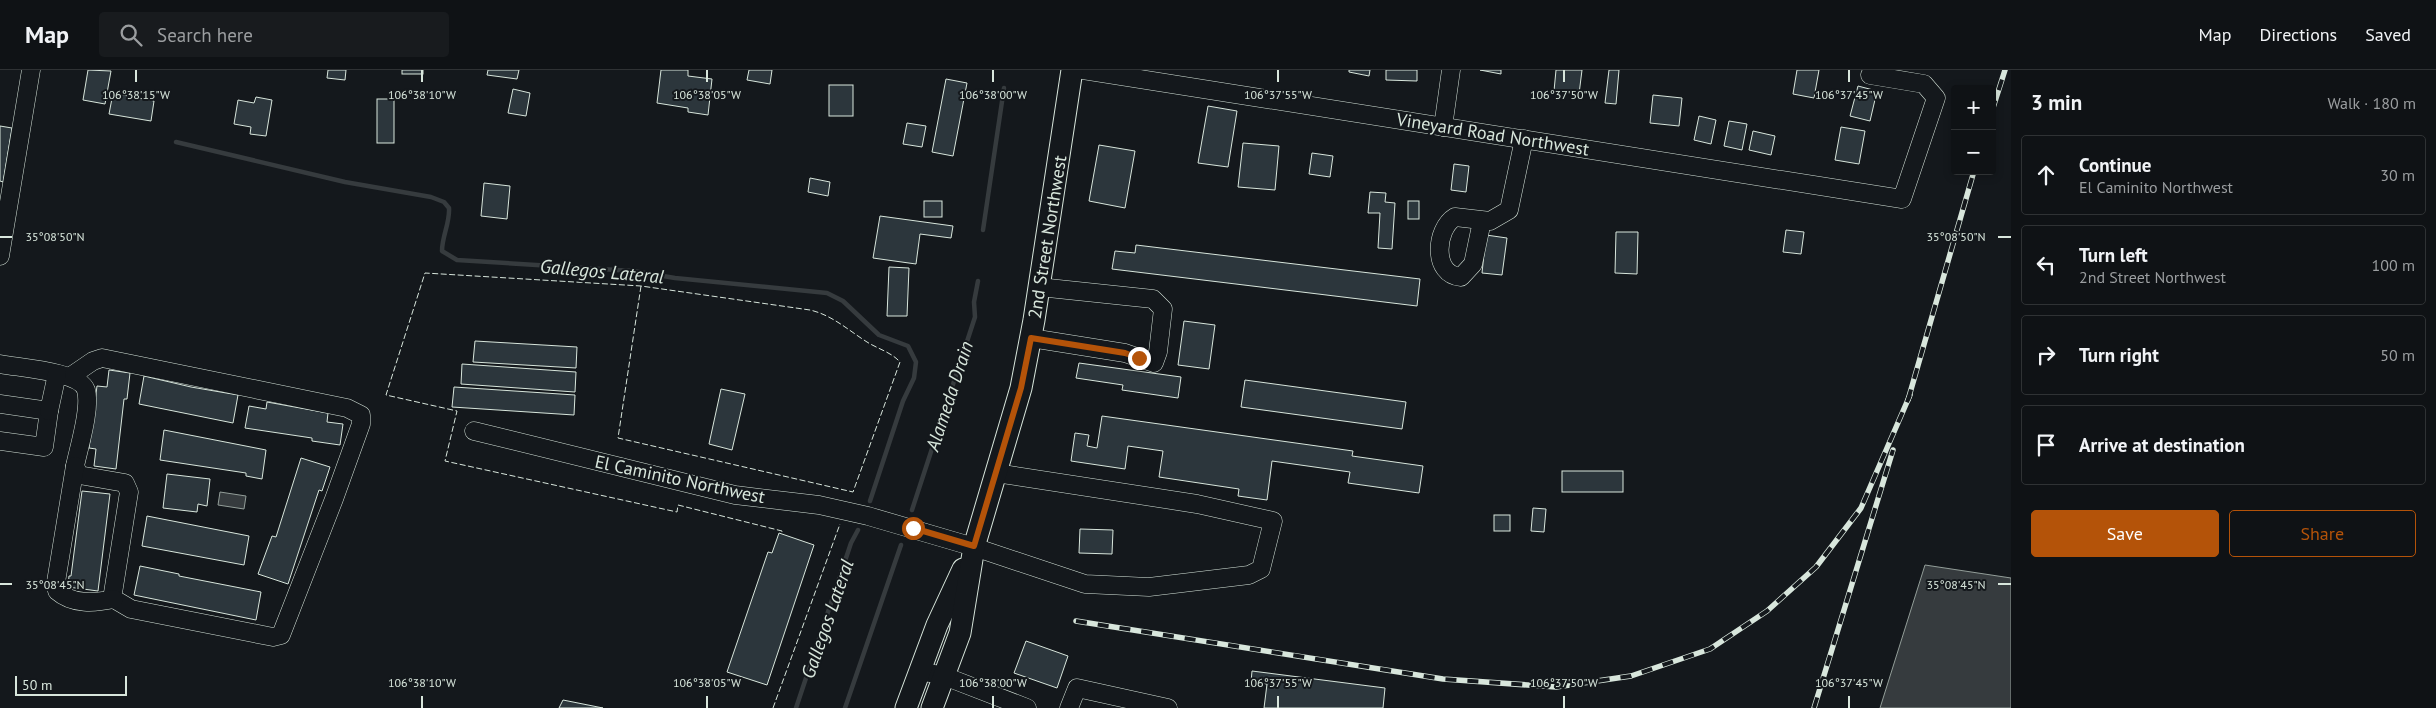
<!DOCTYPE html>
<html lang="en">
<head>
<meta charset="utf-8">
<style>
  :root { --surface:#0f1215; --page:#181b1e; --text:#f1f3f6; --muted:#9b9ea0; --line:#2f3234; --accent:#b45309 }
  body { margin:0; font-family:"PT Sans",sans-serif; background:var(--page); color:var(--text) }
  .controls { position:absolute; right:15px; top:15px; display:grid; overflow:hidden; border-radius:5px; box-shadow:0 2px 8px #0003 }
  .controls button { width:45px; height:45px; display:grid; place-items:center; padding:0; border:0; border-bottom:1px solid var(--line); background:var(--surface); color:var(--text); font:25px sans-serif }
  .scale { position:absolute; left:15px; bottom:12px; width:112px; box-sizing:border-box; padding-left:5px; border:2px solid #d8e6dc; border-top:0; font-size:14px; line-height:18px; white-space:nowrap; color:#d8e6dc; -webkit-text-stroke:4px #14181c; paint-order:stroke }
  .stop { position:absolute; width:15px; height:15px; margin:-11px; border:4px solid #b45309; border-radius:50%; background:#fff }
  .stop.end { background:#b45309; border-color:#fff; box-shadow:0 1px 5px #0008 }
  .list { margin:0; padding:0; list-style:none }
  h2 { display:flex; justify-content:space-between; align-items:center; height:65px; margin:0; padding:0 20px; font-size:21px }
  h2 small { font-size:16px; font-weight:400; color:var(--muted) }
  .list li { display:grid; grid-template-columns:32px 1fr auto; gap:15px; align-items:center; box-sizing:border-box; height:80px; margin:0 10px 10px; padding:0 10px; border:1px solid var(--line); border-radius:5px }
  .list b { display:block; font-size:19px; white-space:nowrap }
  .list p { margin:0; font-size:16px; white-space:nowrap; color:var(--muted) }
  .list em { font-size:16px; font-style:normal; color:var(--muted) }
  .actions { display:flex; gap:10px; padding:15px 20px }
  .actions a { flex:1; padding:11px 0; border:1px solid var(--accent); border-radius:5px; text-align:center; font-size:18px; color:var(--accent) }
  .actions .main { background:var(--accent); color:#fff }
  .icon { flex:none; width:28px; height:28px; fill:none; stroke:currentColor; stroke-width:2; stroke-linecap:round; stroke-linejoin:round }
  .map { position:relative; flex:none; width:2011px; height:638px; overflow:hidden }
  header { display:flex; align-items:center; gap:30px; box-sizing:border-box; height:70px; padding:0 25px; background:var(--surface); border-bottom:1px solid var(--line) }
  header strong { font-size:24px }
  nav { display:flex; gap:28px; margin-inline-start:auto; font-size:18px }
  .search { width:350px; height:45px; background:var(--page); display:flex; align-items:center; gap:12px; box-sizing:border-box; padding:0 18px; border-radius:5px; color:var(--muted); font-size:19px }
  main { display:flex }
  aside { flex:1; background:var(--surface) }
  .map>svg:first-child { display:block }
</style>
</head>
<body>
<header>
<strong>Map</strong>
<div class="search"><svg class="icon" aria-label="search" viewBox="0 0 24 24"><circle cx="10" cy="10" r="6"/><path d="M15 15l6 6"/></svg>Search here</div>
<nav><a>Map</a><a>Directions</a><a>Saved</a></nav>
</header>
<main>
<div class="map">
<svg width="2011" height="638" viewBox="0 0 2011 638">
  <rect width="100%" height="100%" fill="#14181c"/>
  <g fill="#363b3e" stroke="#939e99">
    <polygon points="220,422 246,426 244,439 218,435"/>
    <polygon points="1925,495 2011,508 2011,638 1880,638"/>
  </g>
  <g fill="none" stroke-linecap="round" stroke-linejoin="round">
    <g stroke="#363b3e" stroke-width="4.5">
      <path d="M176,72L345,112L431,127L444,132L449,138C450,153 442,166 442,181L457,190L633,201L675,208L827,223L843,231L879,265L908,276L916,292L914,308L903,331L870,431"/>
      <polyline points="983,160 1004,18"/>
      <polyline points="912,440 975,247 974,232 978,211"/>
      <polyline points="796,638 851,473 858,460"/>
      <polyline points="845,638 901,475"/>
    </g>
  </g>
  <g fill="#2c363c" stroke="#d8e6dc">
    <polygon points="88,0 111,1 105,34 83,30"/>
    <polygon points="328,0 346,0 345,10 327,8"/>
    <rect x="402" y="0" width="21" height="4"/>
    <polygon points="488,0 519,0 517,9 487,5"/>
    <polygon points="661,0 688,0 688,6 712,9 708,45 688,42 688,38 657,33"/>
    <polygon points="749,0 772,0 770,14 747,10"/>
    <polygon points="1349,0 1370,0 1369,6 1349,2"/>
    <polygon points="1386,0 1417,0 1417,11 1386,10"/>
    <polygon points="1480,0 1501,0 1501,4"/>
    <polygon points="1556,0 1582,0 1579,24 1554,21"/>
    <polygon points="1609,0 1619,0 1616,34 1605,33"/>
    <polygon points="1797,0 1819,0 1814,28 1793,24"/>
    <polygon points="946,9 967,13 953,86 932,82"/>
    <rect x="829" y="15" width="24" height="31"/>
    <polygon points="1858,16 1877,21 1870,51 1850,46"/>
    <polygon points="513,19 530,23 526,46 508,43"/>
    <polygon points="113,23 154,31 151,51 109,44"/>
    <polygon points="1653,25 1682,28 1679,56 1650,53"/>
    <polygon points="256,27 272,30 266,66 250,64 251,57 234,54 238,30 254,33"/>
    <rect x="377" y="29" width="17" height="44"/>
    <polygon points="1208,36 1237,41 1228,97 1198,93"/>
    <polygon points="1699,46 1716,50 1711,74 1694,70"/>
    <polygon points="1729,51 1747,54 1742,80 1724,76"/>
    <polygon points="907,53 926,56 922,77 903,74"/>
    <polygon points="0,56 12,58 3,112 0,111"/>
    <polygon points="1841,57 1865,61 1859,94 1835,90"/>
    <polygon points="1753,61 1775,66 1771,85 1749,80"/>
    <polygon points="1243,73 1279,76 1275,120 1238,117"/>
    <polygon points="1099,75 1135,81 1125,138 1089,131"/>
    <polygon points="1312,83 1333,86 1330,107 1309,104"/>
    <polygon points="1454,94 1469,96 1466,122 1451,120"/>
    <polygon points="810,108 830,112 828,126 808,122"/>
    <polygon points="484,113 510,116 507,149 481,146"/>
    <polygon points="1370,122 1386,123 1385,132 1395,133 1392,179 1378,178 1380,143 1368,143"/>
    <rect x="924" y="131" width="18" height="16"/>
    <rect x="1408" y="131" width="11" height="18"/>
    <polygon points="880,146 953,156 951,168 920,164 916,194 873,188"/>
    <polygon points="1786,160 1804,162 1801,184 1783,182"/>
    <polygon points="1616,162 1638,162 1637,204 1615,203"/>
    <polygon points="1486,165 1507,168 1502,205 1482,203"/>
    <polygon points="1136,175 1420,209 1417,236 1112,199 1115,181 1135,183"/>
    <polygon points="889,197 909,198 907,246 887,246"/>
    <polygon points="1184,251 1215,255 1209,299 1178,295"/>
    <polygon points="475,271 577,277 576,298 473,292"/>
    <polygon points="1079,293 1181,307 1178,328 1122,320 1123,315 1076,308"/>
    <polygon points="462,294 576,302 575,322 461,314"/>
    <polygon points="109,300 130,303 127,329 124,329 116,399 94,396 96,379 89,378 97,316 107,317"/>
    <polygon points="144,306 191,317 238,325 233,353 139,334"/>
    <polygon points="1245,310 1406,332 1402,359 1241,337"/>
    <polygon points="454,317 575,325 574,345 452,337"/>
    <polygon points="721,319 745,324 732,380 709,374"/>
    <polygon points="267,332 328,343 327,352 343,354 340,375 312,371 312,368 245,358 249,336 266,339"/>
    <polygon points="1102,346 1353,381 1352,386 1423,396 1419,423 1348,413 1350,402 1272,391 1267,430 1238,426 1239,419 1159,407 1163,381 1128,376 1125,399 1071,391 1075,363 1089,365 1087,376 1097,378"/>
    <polygon points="164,360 266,380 262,409 246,406 246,403 160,390"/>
    <polygon points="301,388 330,397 322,421 319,420 288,514 258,504 272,466 276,467"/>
    <rect x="1562" y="401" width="61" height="21"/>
    <polygon points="167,404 210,409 207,436 198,434 197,442 163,438"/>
    <polygon points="82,421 110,424 98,521 68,517 69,506 71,506"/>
    <polygon points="1533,438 1546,439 1544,462 1531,461"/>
    <rect x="1494" y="445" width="16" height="16"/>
    <polygon points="147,446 249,466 244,495 142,476"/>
    <polygon points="1080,459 1113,460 1112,484 1079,483"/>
    <polygon points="779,463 814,475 767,615 727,602 768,482 772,483"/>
    <polygon points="140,496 179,504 179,506 261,522 256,550 134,525"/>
    <polygon points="1026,571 1068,586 1057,618 1014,603"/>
    <polygon points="1252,601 1385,618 1383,638 1264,638 1267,614 1251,612"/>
    <polygon points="563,630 603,638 559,638"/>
  </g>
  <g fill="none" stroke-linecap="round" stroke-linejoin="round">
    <g stroke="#d8e6dc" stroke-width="19">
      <g id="minor">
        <polyline points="1083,0 1902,129 1936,28 1924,14 1870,5"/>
        <polyline points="1443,57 1451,0"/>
        <path d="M1482,151L1473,194L1461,207C1432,205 1435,159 1455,147L1490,151L1509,140L1524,69"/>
        <polyline points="0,186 31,0"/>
        <polyline points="1031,268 1125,283 1154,293 1158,282 1163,239 1153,229 1039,217"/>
        <path d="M0,294C19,298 79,301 86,320C91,338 79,377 75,396L79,405L125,413L129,422L113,523L114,529L131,539L273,567L281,565L334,429L361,354V345L347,338L102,288L93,291L71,306"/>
        <polyline points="0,334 49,341 44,377 0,371"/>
        <polyline points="49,341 57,304"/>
        <polyline points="474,361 735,425 819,435 868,446 974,477 1085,514 1149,517 1249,505 1261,499 1273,451 1197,434 996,403"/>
        <path d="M75,396L56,512L57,521C73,535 95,533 114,529"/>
        <polyline points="920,601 944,606 1027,638"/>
        <polyline points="1069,638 1077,618 1168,638"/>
      </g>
    </g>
    <g stroke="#d8e6dc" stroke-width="23">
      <g id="major">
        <polyline points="906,638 937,555 963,499"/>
        <polyline points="932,638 960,563 974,477 1021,318 1034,250 1072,0"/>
      </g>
    </g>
    <use href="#minor" stroke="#14181c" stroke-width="18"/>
    <use href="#major" stroke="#14181c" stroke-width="21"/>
    <g stroke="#d8e6dc" stroke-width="5.5">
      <g id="rail">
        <polyline points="1992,41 2005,0"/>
        <polyline points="1908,330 1974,101"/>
        <polyline points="1076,551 1443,609 1556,617 1631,606 1710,579 1767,541 1816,497 1861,438 1910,325"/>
        <polyline points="1814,638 1893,380"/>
      </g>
    </g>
    <use href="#rail" stroke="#14181c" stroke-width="4" stroke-dasharray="11" stroke-linecap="butt"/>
    <g stroke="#d8e6dc" stroke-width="1" stroke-dasharray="6 2.5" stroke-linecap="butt">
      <path d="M641,216L618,368L853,422L900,292C891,282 878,279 867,272C848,260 832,245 810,240L641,216L425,203L386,325L457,341L445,391L677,442L678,435L782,461V464"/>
      <polyline points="773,638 840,454"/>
    </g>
  </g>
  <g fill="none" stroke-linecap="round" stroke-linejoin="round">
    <polyline stroke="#b45309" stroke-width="6" points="913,458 974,476 1021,318 1031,268 1125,283 1139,288"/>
  </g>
  <path fill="none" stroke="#d8e6dc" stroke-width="2" d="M136,0V12M422,0V12M707,0V12M993,0V12M1278,0V12M1564,0V12M1849,0V12M0,167H12M1998,167H2011M0,514H12M1998,514H2011M422,626V638M707,626V638M993,626V638M1278,626V638M1564,626V638M1849,626V638"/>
  <g text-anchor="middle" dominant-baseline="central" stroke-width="4" stroke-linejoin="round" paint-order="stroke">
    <g font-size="18" fill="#d8e6dc" stroke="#14181c">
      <text transform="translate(1493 64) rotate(9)">Vineyard Road Northwest</text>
      <text transform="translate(1047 167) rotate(-81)">2nd Street Northwest</text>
      <text transform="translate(680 409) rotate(12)">El Caminito Northwest</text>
    </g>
    <g font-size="19" font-style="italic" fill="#d8e6dc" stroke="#14181c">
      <text transform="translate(602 201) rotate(5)">Gallegos Lateral</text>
      <text transform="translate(949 326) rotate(-72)">Alameda Drain</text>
      <text transform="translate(827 549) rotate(-71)">Gallegos Lateral</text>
    </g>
  </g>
  <g font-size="12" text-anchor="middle" fill="#d8e6dc" stroke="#14181c" stroke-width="4" stroke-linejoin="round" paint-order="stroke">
    <text x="136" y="29">106°38'15"W</text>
    <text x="422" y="29">106°38'10"W</text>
    <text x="707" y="29">106°38'05"W</text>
    <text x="993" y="29">106°38'00"W</text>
    <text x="1278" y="29">106°37'55"W</text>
    <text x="1564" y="29">106°37'50"W</text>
    <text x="1849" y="29">106°37'45"W</text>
    <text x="55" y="171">35°08'50"N</text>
    <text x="1956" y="171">35°08'50"N</text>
    <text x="55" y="519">35°08'45"N</text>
    <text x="1956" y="519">35°08'45"N</text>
    <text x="422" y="617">106°38'10"W</text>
    <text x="707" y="617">106°38'05"W</text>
    <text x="993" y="617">106°38'00"W</text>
    <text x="1278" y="617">106°37'55"W</text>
    <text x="1564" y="617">106°37'50"W</text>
    <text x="1849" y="617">106°37'45"W</text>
  </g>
</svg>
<div class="controls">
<button>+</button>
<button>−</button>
</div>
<div class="scale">50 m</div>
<div class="stop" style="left:913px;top:458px"></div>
<div class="stop end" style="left:1139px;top:288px"></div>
</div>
<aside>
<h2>3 min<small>Walk · 180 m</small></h2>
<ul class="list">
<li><svg class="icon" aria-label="ahead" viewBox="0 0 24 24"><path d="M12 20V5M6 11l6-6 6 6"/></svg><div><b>Continue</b><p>El Caminito Northwest</p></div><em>30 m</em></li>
<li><svg class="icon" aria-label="left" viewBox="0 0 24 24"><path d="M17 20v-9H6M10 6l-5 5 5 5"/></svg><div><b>Turn left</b><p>2nd Street Northwest</p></div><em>100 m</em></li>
<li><svg class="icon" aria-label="right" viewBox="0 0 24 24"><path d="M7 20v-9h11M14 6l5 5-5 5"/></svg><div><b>Turn right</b></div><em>50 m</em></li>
<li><svg class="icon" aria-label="arrive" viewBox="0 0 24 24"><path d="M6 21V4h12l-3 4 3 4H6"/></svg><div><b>Arrive at destination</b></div></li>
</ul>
<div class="actions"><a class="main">Save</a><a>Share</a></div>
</aside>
</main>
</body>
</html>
